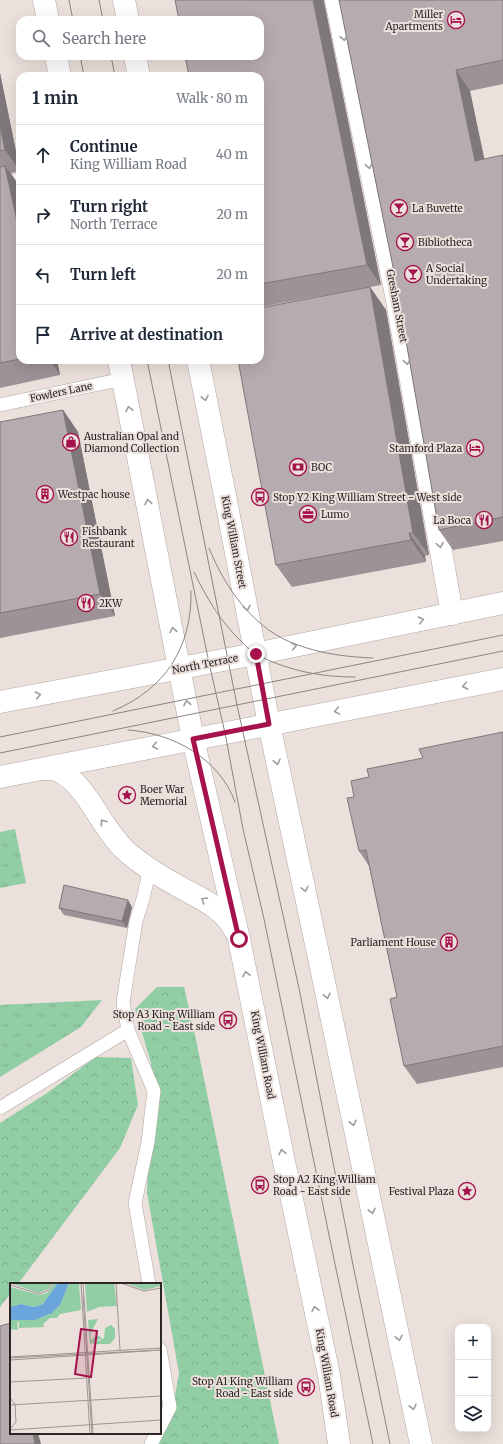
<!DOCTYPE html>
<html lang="en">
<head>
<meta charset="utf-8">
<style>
  :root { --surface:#fff; --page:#f6f6f7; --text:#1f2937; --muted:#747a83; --line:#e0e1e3 }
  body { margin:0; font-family:Merriweather,serif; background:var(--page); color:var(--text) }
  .controls { position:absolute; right:12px; bottom:12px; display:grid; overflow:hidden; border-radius:8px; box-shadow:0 4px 16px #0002 }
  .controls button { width:36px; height:36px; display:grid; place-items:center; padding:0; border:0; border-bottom:1px solid var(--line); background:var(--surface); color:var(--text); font:20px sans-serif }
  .stop { position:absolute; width:12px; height:12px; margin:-9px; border:3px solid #a6124b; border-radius:50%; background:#fff }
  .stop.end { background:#a6124b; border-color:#fff; box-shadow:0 1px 4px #0008 }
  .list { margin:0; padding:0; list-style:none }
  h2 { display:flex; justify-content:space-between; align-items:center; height:52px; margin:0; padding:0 16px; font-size:17px }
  h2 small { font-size:13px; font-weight:400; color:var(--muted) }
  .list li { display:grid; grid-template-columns:26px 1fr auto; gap:12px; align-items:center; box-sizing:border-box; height:60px; padding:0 16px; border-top:1px solid var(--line) }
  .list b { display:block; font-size:15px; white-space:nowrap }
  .list p { margin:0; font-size:13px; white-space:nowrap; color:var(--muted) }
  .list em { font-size:13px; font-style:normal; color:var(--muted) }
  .icon { flex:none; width:22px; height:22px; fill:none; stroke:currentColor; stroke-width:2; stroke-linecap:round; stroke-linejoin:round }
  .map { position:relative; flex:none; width:503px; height:1444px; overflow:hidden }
  .search { position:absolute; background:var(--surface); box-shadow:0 4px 16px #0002; left:16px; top:16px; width:248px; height:44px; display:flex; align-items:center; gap:10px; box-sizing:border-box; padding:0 14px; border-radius:12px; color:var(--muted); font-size:15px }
  .panel { position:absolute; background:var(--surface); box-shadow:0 4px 16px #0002; left:16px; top:72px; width:248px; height:292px; border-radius:12px }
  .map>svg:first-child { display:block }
</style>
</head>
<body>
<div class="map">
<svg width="503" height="1444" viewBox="0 0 503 1444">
  <defs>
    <pattern id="grass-tufts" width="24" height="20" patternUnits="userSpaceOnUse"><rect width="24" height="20" fill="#92cea5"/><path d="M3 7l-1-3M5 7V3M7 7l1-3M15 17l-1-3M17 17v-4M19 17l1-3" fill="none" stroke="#7eb18e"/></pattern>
    <pattern id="park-crowns" width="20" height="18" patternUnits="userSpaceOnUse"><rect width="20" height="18" fill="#92cea5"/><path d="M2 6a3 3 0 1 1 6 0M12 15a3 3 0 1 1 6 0" fill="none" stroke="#7eb18e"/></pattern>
  </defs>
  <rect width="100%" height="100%" fill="#ebe0db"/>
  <g fill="url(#grass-tufts)">
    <polygon points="15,829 26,883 0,888 0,832"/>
    <polygon points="102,1000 81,1027 0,1077 0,1005"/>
  </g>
  <g fill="url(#park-crowns)">
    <polygon points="157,987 184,987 194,1030 279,1444 154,1444 172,1412 179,1373 147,1193 151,1063 135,1009"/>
    <polygon points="96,1057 131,1058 138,1105 120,1148 18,1284 11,1284 11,1293 0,1307 0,1123 47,1093"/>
  </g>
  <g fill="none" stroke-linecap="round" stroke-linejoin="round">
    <g stroke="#b2a7a2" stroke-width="14">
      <g id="lane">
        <polyline points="0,184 20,179"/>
        <polyline points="0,405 123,379"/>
        <polyline points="0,1108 128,1030"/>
        <polyline points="149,1284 135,1203 148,1142 154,1091 128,1030 123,1002 136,921 143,899 150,868"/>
        <polyline points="160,1349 170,1407 160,1427"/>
        <polyline points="151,1444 157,1433"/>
      </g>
    </g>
    <g stroke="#b2a7a2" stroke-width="23">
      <polyline id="street" points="336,0 396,295 452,614"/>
    </g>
    <g stroke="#b2a7a2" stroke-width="23">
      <g id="secondary">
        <polyline points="44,0 48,20"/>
        <polyline points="124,0 128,20"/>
        <polyline points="56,56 60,76"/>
        <polyline points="135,56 139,76"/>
        <polyline points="119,360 193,739 239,939 282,1152 329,1375 339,1444"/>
        <polyline points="198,360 226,501 269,724 319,958 421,1444"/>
        <polyline points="0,702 255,654 503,603"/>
        <path d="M43,769C49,769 56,769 61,772C89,788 101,828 125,850C140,864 160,876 178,886C199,898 224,907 235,931"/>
        <polyline points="0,777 503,679"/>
      </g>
    </g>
    <use href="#lane" stroke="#fff" stroke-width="13"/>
    <use href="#street" stroke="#fff" stroke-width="22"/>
    <use href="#secondary" stroke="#fff" stroke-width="22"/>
    <g stroke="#8d8581" stroke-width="1">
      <polyline points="69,0 73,20"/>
      <polyline points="99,0 103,20"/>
      <polyline points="80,56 84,76"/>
      <polyline points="111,56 115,76"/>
      <polyline points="147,360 209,663 225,733 243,829 264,919 335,1264 373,1444"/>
      <polyline points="168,360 237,705 300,993 354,1270 390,1444"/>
      <path d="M209,548C225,588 255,631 298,645C322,654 348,657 373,658"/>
      <path d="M194,572C207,599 222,624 244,644C247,647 251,652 255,654C287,670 318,677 355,677"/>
      <path d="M113,711C165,689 192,648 191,591"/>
      <path d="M128,730C173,733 219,758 235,802"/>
      <polyline points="0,737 503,635"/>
      <polyline points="0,753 503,651"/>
    </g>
  </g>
  <g fill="#9d9396">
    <polygon points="339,0 503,0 503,84 470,91 484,159 503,155 503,541 453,550 439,530 394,272"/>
    <polygon points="324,2 381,285 260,307 260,76"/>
    <polygon points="0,73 20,171 11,173 20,187 20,360 57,360 60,375 0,388"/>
    <polygon points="370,287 386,310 429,555 425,556 426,562 292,587 276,565"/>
    <polygon points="63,410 78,432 115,616 0,638 0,422"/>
    <polygon points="503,732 503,1067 417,1084 404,1066 397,997 369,866 359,851 354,797 369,777 423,758"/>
    <polygon points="132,907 127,928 64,915 59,908"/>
  </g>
  <g fill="#7f787a">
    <polygon points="313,0 324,0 324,2 381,285 367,265"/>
    <polygon points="456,70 470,91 489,181 475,161"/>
    <polygon points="0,73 20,171 5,150 0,126"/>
    <polygon points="5,166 20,187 20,235"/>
    <polygon points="370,287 386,310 429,555 413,533"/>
    <polygon points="50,360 57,360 60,375"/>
    <polygon points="63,410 78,432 115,616 100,594"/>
    <polygon points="409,533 425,556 426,562 411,540"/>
    <polygon points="128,900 132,907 127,928 122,921"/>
    <polygon points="33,1433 38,1433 41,1444 35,1444"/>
  </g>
  <g fill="#b6abaf" stroke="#7f787a">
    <polygon points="175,0 313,0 367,265 260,284 260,76 189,76 185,56 260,56 260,20 179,20"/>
    <polygon points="339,0 503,0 503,60 456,70 475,161 503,155 503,517 439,530 394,272"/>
    <polygon points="0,126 5,150 0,151"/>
    <polygon points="5,166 20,235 20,359 0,363 0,167"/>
    <polygon points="370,287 413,533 409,533 411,540 276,565 238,360 260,360 260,308"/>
    <polygon points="63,410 100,594 0,613 0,422"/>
    <polygon points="503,732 503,1046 404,1066 390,999 397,997 366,850 359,851 347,798 354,797 351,781 369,777 367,769 423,758 419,749"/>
    <polygon points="64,885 128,900 122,921 59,908"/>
    <polygon points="11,1323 11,1433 33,1433 35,1444 0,1444 0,1326"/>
  </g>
  <defs><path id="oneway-chevron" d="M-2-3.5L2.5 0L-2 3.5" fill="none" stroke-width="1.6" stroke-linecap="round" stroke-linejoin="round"/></defs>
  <g stroke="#9f9d9c">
    <use href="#oneway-chevron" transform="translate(344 38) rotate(79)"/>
    <use href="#oneway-chevron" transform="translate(369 166) rotate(79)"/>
    <use href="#oneway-chevron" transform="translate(407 362) rotate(80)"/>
    <use href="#oneway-chevron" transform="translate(205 398) rotate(78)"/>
    <use href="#oneway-chevron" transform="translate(129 409) rotate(-102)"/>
    <use href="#oneway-chevron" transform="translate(148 502) rotate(-101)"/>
    <use href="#oneway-chevron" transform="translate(440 545) rotate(80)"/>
    <use href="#oneway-chevron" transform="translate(247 608) rotate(80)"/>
    <use href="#oneway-chevron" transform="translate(421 620) rotate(-11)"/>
    <use href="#oneway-chevron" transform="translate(173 630) rotate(-101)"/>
    <use href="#oneway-chevron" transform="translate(294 646) rotate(-11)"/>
    <use href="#oneway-chevron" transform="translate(465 686) rotate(169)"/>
    <use href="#oneway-chevron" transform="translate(38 695) rotate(-11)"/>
    <use href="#oneway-chevron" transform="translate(187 703) rotate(-100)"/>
    <use href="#oneway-chevron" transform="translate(337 711) rotate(170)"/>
    <use href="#oneway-chevron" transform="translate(155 746) rotate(169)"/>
    <use href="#oneway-chevron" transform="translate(277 762) rotate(77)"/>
    <use href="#oneway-chevron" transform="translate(103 822) rotate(-124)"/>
    <use href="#oneway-chevron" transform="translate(305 889) rotate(78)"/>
    <use href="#oneway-chevron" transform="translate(204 900) rotate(-148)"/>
    <use href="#oneway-chevron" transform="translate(246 974) rotate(-102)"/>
    <use href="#oneway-chevron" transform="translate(327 996) rotate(78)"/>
    <use href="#oneway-chevron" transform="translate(353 1123) rotate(78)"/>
    <use href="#oneway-chevron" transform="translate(282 1152) rotate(-101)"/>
    <use href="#oneway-chevron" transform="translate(372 1211) rotate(78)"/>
    <use href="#oneway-chevron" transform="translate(315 1309) rotate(-102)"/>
    <use href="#oneway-chevron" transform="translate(399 1338) rotate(78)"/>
    <use href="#oneway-chevron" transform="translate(413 1407) rotate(78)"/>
  </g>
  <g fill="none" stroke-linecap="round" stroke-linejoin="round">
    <polyline stroke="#a6124b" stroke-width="5" points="239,939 193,739 269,724 256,654"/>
  </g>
  <defs>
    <g id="hotel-ring" transform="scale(0.9)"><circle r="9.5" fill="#ebe0db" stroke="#a6124b" stroke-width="1.5"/><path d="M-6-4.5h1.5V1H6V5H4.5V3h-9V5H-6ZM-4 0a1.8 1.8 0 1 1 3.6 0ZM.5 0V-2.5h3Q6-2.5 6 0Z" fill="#a6124b"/></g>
    <g id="bar-ring" transform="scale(0.9)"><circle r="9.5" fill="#ebe0db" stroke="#a6124b" stroke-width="1.5"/><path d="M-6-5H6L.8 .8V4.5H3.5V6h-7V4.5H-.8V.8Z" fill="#a6124b"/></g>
    <g id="shop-ring" transform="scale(0.9)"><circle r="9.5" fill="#ebe0db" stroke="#a6124b" stroke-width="1.5"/><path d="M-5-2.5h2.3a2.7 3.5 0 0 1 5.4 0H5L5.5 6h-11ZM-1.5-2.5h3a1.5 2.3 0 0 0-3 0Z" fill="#a6124b"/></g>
    <g id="bank-ring" transform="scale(0.9)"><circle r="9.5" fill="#ebe0db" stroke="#a6124b" stroke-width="1.5"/><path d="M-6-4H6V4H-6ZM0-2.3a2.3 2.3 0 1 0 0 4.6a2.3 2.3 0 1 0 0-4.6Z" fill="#a6124b"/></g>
    <g id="building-ring" transform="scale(0.9)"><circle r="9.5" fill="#ebe0db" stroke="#a6124b" stroke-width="1.5"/><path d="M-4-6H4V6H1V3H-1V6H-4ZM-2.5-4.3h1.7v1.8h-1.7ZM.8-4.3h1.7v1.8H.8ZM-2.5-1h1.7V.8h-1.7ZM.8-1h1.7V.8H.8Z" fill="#a6124b"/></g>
    <g id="bus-ring" transform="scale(0.9)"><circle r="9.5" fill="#ebe0db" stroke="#a6124b" stroke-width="1.5"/><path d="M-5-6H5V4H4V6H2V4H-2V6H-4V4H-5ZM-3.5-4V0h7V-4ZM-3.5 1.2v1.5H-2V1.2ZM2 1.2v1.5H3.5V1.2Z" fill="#a6124b"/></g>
    <g id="office-ring" transform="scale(0.9)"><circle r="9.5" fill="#ebe0db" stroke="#a6124b" stroke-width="1.5"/><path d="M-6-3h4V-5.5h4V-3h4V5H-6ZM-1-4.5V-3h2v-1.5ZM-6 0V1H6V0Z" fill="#a6124b"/></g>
    <g id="restaurant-ring" transform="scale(0.9)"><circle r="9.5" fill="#ebe0db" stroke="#a6124b" stroke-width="1.5"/><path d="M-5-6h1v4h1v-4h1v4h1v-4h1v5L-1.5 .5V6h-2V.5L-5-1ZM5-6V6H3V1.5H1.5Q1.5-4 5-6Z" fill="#a6124b"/></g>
    <g id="sight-ring" transform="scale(0.9)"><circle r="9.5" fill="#ebe0db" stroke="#a6124b" stroke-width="1.5"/><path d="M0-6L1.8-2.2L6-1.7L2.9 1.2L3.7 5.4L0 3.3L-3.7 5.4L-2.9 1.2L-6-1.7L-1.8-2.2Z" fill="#a6124b"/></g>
  </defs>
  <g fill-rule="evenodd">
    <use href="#hotel-ring" x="456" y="20"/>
    <use href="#bar-ring" x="399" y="208"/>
    <use href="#bar-ring" x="405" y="242"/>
    <use href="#bar-ring" x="413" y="274"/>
    <use href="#shop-ring" x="71" y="442"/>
    <use href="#hotel-ring" x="475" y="448"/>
    <use href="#bank-ring" x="298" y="467"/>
    <use href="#building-ring" x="45" y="494"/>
    <use href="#bus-ring" x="260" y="497"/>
    <use href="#office-ring" x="308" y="514"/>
    <use href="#restaurant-ring" x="484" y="520"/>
    <use href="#restaurant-ring" x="69" y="537"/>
    <use href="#restaurant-ring" x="86" y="603"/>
    <use href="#sight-ring" x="127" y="795"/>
    <use href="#building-ring" x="449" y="942"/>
    <use href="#bus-ring" x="228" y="1020"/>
    <use href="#bus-ring" x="260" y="1185"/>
    <use href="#sight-ring" x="467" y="1191"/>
    <use href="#bus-ring" x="306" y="1387"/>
  </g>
  <g text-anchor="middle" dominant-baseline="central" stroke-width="4" stroke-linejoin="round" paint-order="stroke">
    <g font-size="10" fill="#2a2624" stroke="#ebe0db" text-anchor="start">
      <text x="443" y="14" text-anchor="end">Miller<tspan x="443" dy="12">Apartments</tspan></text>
      <text x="412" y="208">La Buvette</text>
      <text x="418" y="242">Bibliotheca</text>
      <text x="426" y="268">A Social<tspan x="426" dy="12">Undertaking</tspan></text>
      <text x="84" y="436">Australian Opal and<tspan x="84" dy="12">Diamond Collection</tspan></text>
      <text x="462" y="448" text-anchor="end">Stamford Plaza</text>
      <text x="311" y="467">BOC</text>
      <text x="58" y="494">Westpac house</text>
      <text x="273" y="497">Stop Y2 King William Street - West side</text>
      <text x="321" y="514">Lumo</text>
      <text x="471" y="520" text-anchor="end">La Boca</text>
      <text x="82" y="531">Fishbank<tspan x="82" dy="12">Restaurant</tspan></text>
      <text x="99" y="603">2KW</text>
      <text x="140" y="789">Boer War<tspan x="140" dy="12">Memorial</tspan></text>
      <text x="436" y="942" text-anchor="end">Parliament House</text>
      <text x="215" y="1014" text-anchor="end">Stop A3 King William<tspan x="215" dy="12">Road - East side</tspan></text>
      <text x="273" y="1179">Stop A2 King William<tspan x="273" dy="12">Road - East side</tspan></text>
      <text x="454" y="1191" text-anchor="end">Festival Plaza</text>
      <text x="293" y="1381" text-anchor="end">Stop A1 King William<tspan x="293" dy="12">Road - East side</tspan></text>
    </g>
    <g font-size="10" fill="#2a2624" stroke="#ebe0db">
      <text transform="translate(397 306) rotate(79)">Gresham Street</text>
      <text transform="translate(61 392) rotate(-12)">Fowlers Lane</text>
      <text transform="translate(234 542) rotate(79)">King William Street</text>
      <text transform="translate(205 664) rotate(-11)">North Terrace</text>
      <text transform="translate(263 1055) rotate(79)">King William Road</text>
      <text transform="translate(327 1373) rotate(80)">King William Road</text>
    </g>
  </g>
  <g transform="translate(10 1283)">
    <rect width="151" height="151" fill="#ebe0db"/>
    <path d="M101,42L105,46V55L100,61H82L94,55L95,45Z" fill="#92cea5"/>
    <path d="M0,0H42L38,6L29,10ZM44,0H48L33,21L24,24L11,21L0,24V4L30,12L37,10ZM59,0H69L71,27L50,31L47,35H40L33,41L34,44L9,45V40L7,38L8,47L0,46V37H23L40,31L50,22ZM75,0H104L107,23L89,24L77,29ZM116,0H151V3L134,7ZM88,36L81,49V57L87,52L92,55L80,61L78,37Z" fill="#92cea5"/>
    <path d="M48,0H59L50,22L42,30L25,37H0V24L11,21L24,24L33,21Z" fill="#6aa5db"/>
    <path fill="none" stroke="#9e9692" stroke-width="1" d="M71,0L80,151M73,0L83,151M106,0L110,67M111,0L134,8L151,5M0,2L30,11L37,8L43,0M73,12L82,151M0,74L151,65M0,75L151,67M0,77L151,67M0,99L77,95M0,115L5,121L6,139L0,146M0,122L151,113M0,147L151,137"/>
    <path fill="#a6124b" fill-opacity="0.15" stroke="#a6124b" stroke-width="2" d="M71,46L87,48L81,94L65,91Z"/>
    <rect width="151" height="151" fill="none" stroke="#2a2624" stroke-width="2"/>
  </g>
</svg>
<div class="controls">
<button>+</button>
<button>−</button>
<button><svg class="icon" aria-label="layers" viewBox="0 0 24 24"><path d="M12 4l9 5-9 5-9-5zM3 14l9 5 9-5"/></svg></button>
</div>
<div class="stop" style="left:239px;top:939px"></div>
<div class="stop end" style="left:256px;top:654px"></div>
<div class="search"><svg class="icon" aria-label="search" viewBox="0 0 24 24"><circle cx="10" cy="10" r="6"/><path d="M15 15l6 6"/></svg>Search here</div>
<section class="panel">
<h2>1 min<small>Walk · 80 m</small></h2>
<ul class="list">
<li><svg class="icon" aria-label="ahead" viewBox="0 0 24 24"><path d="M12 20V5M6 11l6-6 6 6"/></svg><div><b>Continue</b><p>King William Road</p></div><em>40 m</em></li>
<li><svg class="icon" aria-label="right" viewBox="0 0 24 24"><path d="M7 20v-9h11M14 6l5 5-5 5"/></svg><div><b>Turn right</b><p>North Terrace</p></div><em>20 m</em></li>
<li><svg class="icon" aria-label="left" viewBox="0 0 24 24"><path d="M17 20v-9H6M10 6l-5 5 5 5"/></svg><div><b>Turn left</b></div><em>20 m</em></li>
<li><svg class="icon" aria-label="arrive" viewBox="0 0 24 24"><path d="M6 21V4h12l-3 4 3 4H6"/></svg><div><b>Arrive at destination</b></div></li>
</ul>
</section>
</div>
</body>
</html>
